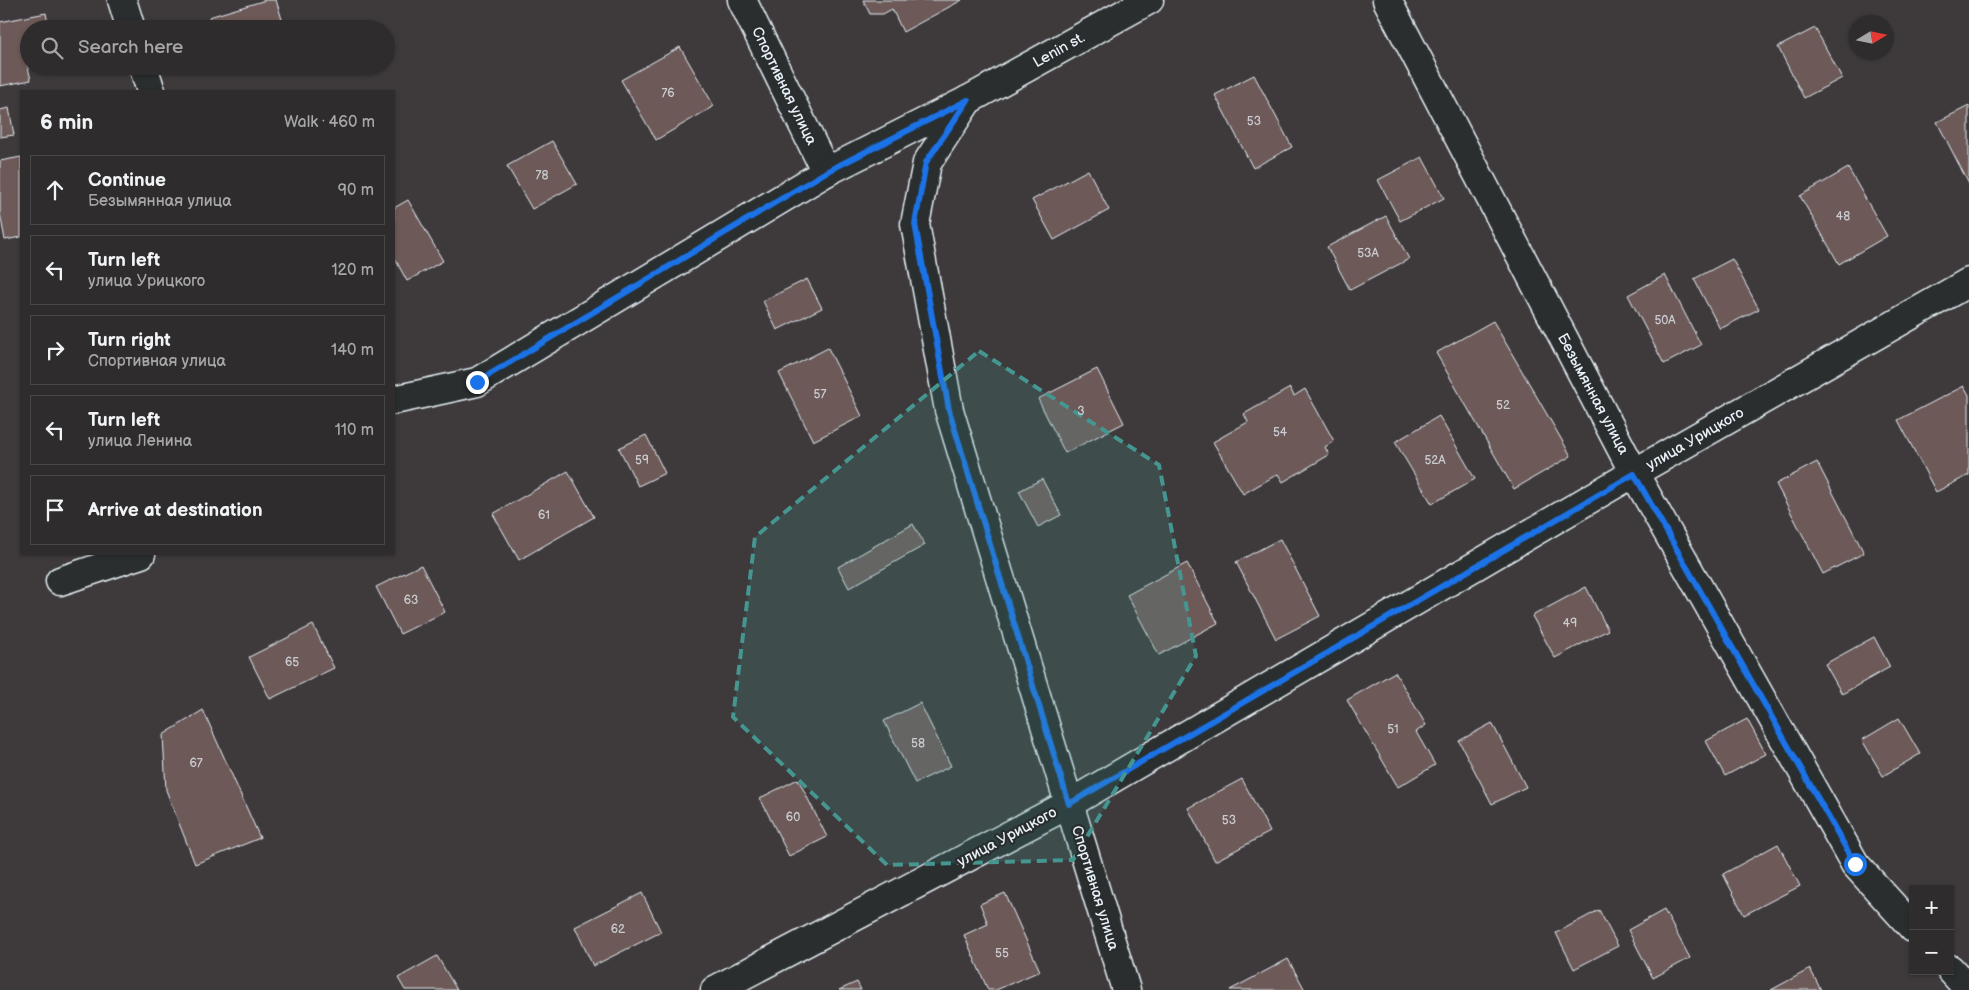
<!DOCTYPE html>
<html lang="en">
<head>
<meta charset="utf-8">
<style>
  :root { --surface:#2e2c2c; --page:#3a3838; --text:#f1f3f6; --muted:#a7a7a9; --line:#494848 }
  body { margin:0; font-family:"Balsamiq Sans",sans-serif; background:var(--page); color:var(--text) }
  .controls { position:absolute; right:15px; bottom:15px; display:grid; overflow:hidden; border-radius:0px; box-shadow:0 1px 4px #0004 }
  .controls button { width:45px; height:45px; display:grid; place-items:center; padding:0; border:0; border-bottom:1px solid var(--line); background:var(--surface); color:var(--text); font:25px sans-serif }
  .compass { position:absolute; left:1849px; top:15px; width:45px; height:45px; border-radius:50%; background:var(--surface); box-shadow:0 1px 4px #0004; rotate:80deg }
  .stop { position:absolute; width:15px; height:15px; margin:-11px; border:4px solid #1a73e8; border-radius:50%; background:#fff }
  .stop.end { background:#1a73e8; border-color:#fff; box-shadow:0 1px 5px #0008 }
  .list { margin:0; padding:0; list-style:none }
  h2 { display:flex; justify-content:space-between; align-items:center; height:65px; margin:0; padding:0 20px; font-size:21px }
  h2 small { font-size:16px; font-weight:400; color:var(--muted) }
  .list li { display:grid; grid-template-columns:32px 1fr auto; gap:15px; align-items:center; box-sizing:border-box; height:70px; margin:0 10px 10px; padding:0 10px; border:1px solid var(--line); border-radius:0px }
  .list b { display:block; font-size:19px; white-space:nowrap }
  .list p { margin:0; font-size:16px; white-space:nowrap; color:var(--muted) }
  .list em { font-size:16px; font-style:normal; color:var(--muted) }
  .icon { flex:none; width:28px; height:28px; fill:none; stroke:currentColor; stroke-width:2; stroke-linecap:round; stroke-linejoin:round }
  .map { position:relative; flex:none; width:1969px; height:990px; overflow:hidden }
  .search { position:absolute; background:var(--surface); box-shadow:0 1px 4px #0004; left:20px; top:20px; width:375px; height:55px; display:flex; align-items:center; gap:12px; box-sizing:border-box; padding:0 18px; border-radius:28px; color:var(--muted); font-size:19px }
  .panel { position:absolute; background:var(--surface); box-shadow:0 1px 4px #0004; left:20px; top:90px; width:375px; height:465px; border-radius:0px }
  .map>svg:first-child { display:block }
</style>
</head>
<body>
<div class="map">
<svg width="1969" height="990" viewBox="0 0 1969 990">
  <rect width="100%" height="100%" fill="#3e3a3b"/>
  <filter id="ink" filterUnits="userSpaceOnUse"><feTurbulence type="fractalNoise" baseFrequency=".02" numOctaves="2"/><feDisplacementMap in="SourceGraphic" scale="10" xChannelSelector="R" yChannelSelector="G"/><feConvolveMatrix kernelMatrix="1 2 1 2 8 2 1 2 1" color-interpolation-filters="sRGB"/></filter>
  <g filter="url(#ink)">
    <g fill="#6d5a59" stroke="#e8f1f8">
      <polygon points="266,0 276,0 285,29 212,29 209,17"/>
      <polygon points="863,0 962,0 903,32 892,9 883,14 870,14"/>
      <polygon points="46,13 49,29 29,29 29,58 26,59 31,80 0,86 0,22"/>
      <polygon points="1815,28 1842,78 1804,98 1778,47"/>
      <polygon points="680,47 714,106 656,140 621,80"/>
      <polygon points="1254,75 1292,147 1253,168 1215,95"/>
      <polygon points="1969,106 1969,184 1937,122"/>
      <polygon points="9,108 14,135 0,137 0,110"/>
      <polygon points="552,141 577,184 532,209 507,166"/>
      <polygon points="21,157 21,237 5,240 0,213 0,161"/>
      <polygon points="1422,157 1444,198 1400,221 1378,180"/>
      <polygon points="1848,168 1887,236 1839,264 1800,196"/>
      <polygon points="1088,170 1109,210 1054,240 1032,200"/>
      <polygon points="408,200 443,261 407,281 394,257 394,208"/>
      <polygon points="1386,216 1409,259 1350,290 1327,247"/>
      <polygon points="1732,259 1759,309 1720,329 1694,279"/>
      <polygon points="1665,275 1701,345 1664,364 1628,295"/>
      <polygon points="807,279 822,308 777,330 763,301"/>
      <polygon points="1493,321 1571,456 1514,489 1436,353"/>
      <polygon points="828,348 862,416 813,441 779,373"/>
      <polygon points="1097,369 1124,423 1065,453 1038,399"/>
      <polygon points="1964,386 1969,395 1969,475 1936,492 1898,420"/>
      <polygon points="1290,388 1294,396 1305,389 1334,441 1325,447 1329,455 1283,482 1278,474 1243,494 1213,442 1248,422 1244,414"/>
      <polygon points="1439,416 1475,479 1432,504 1395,442"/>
      <polygon points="646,435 665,473 638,486 619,448"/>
      <polygon points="1817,462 1864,553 1823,574 1776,484"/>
      <polygon points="568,471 594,517 519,560 493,514"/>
      <polygon points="1042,479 1061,515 1038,527 1019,491"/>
      <polygon points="913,524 925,545 849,588 838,567"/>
      <polygon points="1280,539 1320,616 1276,639 1236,562"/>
      <polygon points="1187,563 1218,623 1159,655 1127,595"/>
      <polygon points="421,565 445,612 400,634 376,587"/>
      <polygon points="1586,587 1608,630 1555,658 1532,616"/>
      <polygon points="313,625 334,668 270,699 249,657"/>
      <polygon points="1874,637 1890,667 1842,694 1825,664"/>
      <polygon points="1395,672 1426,725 1416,732 1435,765 1398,787 1347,700"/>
      <polygon points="920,703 951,766 915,783 884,721"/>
      <polygon points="203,710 260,838 195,864 166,790 163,735"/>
      <polygon points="1899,718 1920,754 1883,776 1862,740"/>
      <polygon points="1747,719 1766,754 1725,776 1706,741"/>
      <polygon points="1492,723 1526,787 1492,804 1459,741"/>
      <polygon points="798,779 827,837 789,856 760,798"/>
      <polygon points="1242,779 1270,832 1215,861 1188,808"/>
      <polygon points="1778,844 1800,886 1744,915 1723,874"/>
      <polygon points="642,893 661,932 593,966 575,927"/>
      <polygon points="1005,893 1040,971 996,990 988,990 964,935 988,924 980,904"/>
      <polygon points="1599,910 1618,946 1574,969 1556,933"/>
      <polygon points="1664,910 1690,958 1653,978 1628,930"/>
      <polygon points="437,956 457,990 405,990 398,978"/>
      <polygon points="1288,959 1305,990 1230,990"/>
      <polygon points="1810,969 1821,990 1771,990"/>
      <polygon points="857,982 861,990 839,990"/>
    </g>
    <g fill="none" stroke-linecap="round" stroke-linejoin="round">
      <g stroke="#e8f1f8" stroke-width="31">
        <g id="minor">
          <polyline points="122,0 131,29"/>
          <polyline points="742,0 826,172"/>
          <polyline points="1387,0 1634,473 1855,864 1913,928"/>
          <polyline points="143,66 151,91"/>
          <polyline points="968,100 927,163 915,224 949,410 1126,990"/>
          <polyline points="394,400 477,382 826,172 968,100 1149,0"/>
          <polyline points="60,581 141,554"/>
          <polyline points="1950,969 1969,990"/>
          <polyline points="715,990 1069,804 1634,473 1969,282"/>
        </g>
      </g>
      <use href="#minor" stroke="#2a2d2e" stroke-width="28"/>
    </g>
  </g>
  <g fill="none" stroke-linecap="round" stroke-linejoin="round" filter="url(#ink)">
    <polyline stroke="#1a73e8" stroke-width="6" points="477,382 826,172 968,100 926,162 915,224 949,410 1069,804 1634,474 1855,864"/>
  </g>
  <path fill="#459590" fill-opacity="0.2" stroke="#459590" stroke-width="4" stroke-dasharray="10 6" stroke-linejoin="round" d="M979,351L1159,465L1196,656L1073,860L887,865L733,717L755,537Z"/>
  <g text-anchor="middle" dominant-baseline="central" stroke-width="4.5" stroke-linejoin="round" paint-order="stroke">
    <g font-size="12" fill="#c9cbd0">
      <text x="668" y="93">76</text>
      <text x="1254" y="121">53</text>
      <text x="542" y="175">78</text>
      <text x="1843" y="216">48</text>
      <text x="1368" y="253">53А</text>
      <text x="1665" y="320">50А</text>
      <text x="820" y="394">57</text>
      <text x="1503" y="405">52</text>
      <text x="1081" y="411">3</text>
      <text x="1280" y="432">54</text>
      <text x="642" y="460">59</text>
      <text x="1435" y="460">52А</text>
      <text x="544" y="515">61</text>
      <text x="411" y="600">63</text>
      <text x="1570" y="623">49</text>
      <text x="292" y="662">65</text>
      <text x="1393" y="729">51</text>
      <text x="918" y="743">58</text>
      <text x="196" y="763">67</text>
      <text x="793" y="817">60</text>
      <text x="1229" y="820">53</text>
      <text x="618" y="929">62</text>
      <text x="1002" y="953">55</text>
    </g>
    <g font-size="15" fill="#e8f1f8" stroke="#2a2d2e">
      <text transform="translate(1059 50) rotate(-29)">Lenin st.</text>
      <text transform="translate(784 86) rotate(64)">Спортивная улица</text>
      <text transform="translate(1593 394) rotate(62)">Безымянная улица</text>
      <text transform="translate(1695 439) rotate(-30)">улица Урицкого</text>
      <text transform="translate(1007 837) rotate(-28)">улица Урицкого</text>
      <text transform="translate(1095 888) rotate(73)">Спортивная улица</text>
    </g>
  </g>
</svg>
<div class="controls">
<button>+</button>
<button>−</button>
</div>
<svg class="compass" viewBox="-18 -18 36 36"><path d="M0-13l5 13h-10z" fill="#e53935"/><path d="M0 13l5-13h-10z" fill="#a7a7a9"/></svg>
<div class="stop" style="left:1855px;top:864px"></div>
<div class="stop end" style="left:477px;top:382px"></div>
<div class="search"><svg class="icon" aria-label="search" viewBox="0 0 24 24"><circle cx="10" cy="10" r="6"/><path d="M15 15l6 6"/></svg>Search here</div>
<section class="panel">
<h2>6 min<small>Walk · 460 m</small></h2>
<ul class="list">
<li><svg class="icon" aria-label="ahead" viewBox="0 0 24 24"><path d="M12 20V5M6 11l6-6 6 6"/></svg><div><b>Continue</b><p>Безымянная улица</p></div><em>90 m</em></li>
<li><svg class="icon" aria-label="left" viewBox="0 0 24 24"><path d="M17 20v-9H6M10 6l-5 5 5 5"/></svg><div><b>Turn left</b><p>улица Урицкого</p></div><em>120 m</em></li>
<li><svg class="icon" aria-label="right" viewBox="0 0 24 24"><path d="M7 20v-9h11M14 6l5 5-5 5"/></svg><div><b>Turn right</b><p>Спортивная улица</p></div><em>140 m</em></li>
<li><svg class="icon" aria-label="left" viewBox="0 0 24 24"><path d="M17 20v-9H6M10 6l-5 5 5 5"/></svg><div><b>Turn left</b><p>улица Ленина</p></div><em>110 m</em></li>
<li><svg class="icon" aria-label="arrive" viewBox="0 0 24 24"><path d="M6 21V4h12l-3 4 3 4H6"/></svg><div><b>Arrive at destination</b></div></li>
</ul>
</section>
</div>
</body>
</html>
